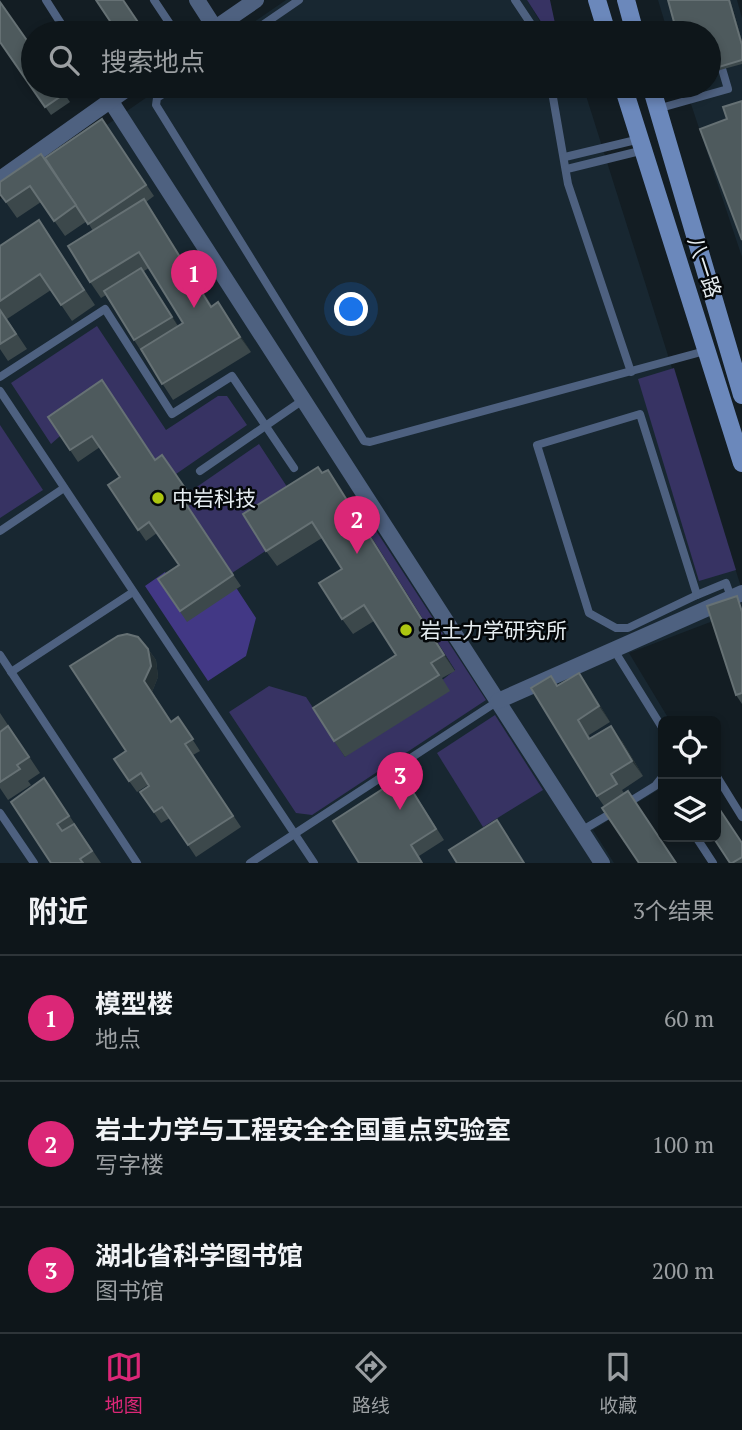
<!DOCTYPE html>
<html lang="zh">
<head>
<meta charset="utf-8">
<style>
  :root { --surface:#0e161a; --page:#171f23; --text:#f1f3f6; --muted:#9b9fa2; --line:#2e3539; --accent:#db2777 }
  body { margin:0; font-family:"PT Serif","Noto Sans SC",serif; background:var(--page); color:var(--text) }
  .controls { position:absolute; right:21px; bottom:21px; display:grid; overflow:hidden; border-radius:10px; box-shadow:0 4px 10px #0003 }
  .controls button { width:63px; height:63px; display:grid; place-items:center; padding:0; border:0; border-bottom:2px solid var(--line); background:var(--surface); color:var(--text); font:35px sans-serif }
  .you { position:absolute; left:352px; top:310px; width:24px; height:24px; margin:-18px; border:5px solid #fff; border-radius:50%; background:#1a73e8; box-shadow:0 0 0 10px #1a73e833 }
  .badge { display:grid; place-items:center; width:46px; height:46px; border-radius:50%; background:var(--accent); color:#fff; font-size:23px; font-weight:700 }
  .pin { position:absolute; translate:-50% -58px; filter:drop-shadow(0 2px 4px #0008) }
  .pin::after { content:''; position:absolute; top:37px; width:24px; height:21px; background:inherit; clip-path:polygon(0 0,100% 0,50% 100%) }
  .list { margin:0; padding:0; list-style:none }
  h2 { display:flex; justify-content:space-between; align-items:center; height:91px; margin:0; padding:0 28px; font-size:30px }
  h2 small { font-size:23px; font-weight:400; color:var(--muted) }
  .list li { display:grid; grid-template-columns:46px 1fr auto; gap:21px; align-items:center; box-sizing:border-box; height:126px; padding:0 28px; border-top:2px solid var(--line) }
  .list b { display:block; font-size:26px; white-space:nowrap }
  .list p { margin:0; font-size:23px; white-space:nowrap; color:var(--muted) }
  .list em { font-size:23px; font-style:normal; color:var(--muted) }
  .icon { flex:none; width:38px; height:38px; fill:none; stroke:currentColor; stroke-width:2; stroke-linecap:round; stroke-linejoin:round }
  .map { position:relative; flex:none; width:742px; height:863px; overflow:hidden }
  .search { position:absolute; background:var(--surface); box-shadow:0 4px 10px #0003; left:21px; right:21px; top:21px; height:77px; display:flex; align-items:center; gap:18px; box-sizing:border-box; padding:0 24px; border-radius:38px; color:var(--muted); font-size:26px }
  .sheet { height:469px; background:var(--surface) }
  nav { display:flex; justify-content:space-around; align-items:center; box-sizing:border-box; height:98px; border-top:2px solid var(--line); background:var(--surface); font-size:19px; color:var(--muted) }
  nav a { display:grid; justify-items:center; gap:4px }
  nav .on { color:var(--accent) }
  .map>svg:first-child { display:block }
</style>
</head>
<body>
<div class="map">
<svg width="742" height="863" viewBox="0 0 742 863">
  <rect width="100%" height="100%" fill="#131d23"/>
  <g fill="#182731">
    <polygon points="286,0 527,0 546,31 564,26 567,33 238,33"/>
    <polygon points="658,0 737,0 742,18 742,257 685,86 709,86 709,33 668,33"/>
    <polygon points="163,86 583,86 742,590 742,610 629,653 670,721 663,721 663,787 593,830 614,863 0,863 0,199"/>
  </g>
  <g fill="#373363">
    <polygon points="527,0 550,0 556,28 547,31"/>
    <polygon points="97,326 166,430 218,396 227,396 247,425 176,474 163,471 110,392 51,444 11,383"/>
    <polygon points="674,368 736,570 699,581 638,379"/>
    <polygon points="0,425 43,490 0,518"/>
    <polygon points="259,444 297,502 267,550 232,573 187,507 194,502 188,493"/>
    <polygon points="362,509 486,700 312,815 296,813 229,712 269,686 306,697 345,757 455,670 356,513"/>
    <polygon points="495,715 543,790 483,827 437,753"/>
  </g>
  <polygon fill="#423885" points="165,572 174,585 237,589 256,618 246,656 208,681 145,586"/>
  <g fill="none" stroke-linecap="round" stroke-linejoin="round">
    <g stroke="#4e6180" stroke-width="8">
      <polyline points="46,0 67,33"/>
      <polyline points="154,0 176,33"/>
      <polyline points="515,0 537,33"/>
      <polyline points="251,33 299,0"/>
      <polyline points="101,86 110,100"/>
      <polyline points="175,86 157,98 156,105 364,441 370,442 705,351"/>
      <polyline points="551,86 568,184 631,372"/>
      <polyline points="657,109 728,89 720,62"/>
      <polyline points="565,157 640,139"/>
      <polyline points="567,169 644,150"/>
      <polyline points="0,377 105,309 172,414 232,376 294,468"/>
      <polyline points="0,391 314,863"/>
      <polygon points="640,414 697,595 628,628 616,628 589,613 537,445"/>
      <polyline points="200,471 303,400"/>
      <polyline points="0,531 64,488"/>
      <polyline points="697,595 726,583 731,597"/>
      <polyline points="614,650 663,729"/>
      <polyline points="0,655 137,863"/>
      <polyline points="11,672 133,592"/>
      <polyline points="716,775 742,817"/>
      <polyline points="626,804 655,786 663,776"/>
      <polyline points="0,813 34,863"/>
      <polyline points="581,831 615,811"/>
      <polyline points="696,837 713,863"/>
      <polyline points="250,863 498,701"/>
    </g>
    <g stroke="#4e6180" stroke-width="16">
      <polyline points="197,0 215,28"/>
      <polyline points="208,33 256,0"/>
      <polyline points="110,100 602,863"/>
      <polyline points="0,179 131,86"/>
      <polyline points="498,701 742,593"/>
    </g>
    <g stroke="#6b88bb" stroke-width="18">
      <polyline points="597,0 607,33"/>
      <polyline points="626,0 635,33"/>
      <polyline points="623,86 742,463"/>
      <polyline points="651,86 742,395"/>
    </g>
  </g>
  <g fill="#3c484b" fill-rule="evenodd">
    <polygon points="668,0 730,0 742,41 742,64 709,73 709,33"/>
    <polygon points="0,42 59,86 70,102 51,115"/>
    <path d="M102,119L154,196L146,202L212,306L218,302L251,352L173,400L134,340L106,295L101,298L90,282L93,231L87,221L65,236L41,202L17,218L0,194L45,159ZM149,268L183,323L178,326L144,271Z"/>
    <polygon points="39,220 95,305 72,321 51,290 7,319 27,349 8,361 0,349 0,246"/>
    <polygon points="48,417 156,460 162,455 194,502 187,507 241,586 187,622 158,579 179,565 157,533 146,541 108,485 120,477 100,447 78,462"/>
    <polygon points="328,470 455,671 442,678 450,691 345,757 334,741 396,655 374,621 353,634 342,619 342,569 322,538 277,566 266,551 322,473"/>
    <polygon points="742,604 742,704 736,695"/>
    <polygon points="148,649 156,660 158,677 152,692 171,722 178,717 200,751 193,755 241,827 196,857 170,818 161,823 140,792 149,786 148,785 137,792 129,781 126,751"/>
    <polygon points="551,676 558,686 590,689 610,722 589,735 590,738 622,741 643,776 622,790 624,793 604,806 597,796"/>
    <polygon points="0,713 40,773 28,781 31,785 8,800 0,788"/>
    <polygon points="44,778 101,863 51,863"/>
    <polygon points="411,788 444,840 419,856 423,863 359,863"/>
    <polygon points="742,843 742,863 730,863"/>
  </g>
  <g fill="#243034">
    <polygon points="729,0 730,0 742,41 742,45"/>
    <polygon points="144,199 155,215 222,322 211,307"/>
    <polygon points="141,268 152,284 183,333 172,317"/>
    <polygon points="218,302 229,318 251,352 240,337"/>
    <polygon points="328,470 339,485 455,671 444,655"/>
    <polygon points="148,649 156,660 158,677 152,692 144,681"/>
    <polygon points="579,673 590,689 610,722 599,706"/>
    <polygon points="611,726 622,741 643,776 632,761"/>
  </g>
  <g fill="#4e5a5d" stroke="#667174" stroke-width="2">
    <polygon points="96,0 123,0 144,31 140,33 118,33"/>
    <polygon points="668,0 729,0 742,45 742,60 709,70 709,33 677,33"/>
    <polygon points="0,2 33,49 33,86 59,86 64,94 45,107 0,42"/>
    <polygon points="742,101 742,240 700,129 727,119 723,107"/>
    <polygon points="102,119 146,185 88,224 45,158"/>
    <polygon points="41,154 76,205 54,221 30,186 6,202 0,194 0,182"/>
    <polygon points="144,199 211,307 218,302 240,337 162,384 141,349 183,323 139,252 90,282 68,246"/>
    <polygon points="39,220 84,290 61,305 40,274 0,301 0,246"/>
    <polygon points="141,268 172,317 134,340 104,291"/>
    <polygon points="0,310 16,334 0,344"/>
    <polygon points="102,380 155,460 162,455 174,472 187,491 180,495 233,575 180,611 158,579 179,565 149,522 138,530 108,485 120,477 92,436 70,450 48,417"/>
    <polygon points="318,467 322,473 328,470 444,655 431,663 439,675 334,741 313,708 396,655 364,605 342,619 319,583 342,569 312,522 266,551 243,514"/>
    <polygon points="737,596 742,612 742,693 736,695 707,606"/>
    <polygon points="127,634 138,637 148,649 151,666 144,681 171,722 178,717 193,739 185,744 233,816 188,845 162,807 154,812 140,792 149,786 141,773 129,781 114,759 126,751 70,666 118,636"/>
    <polygon points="579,673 599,706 578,720 589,739 611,726 632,761 611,774 617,784 597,796 531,688 551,676 557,686"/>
    <polygon points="8,726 29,757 17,765 20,769 0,782 0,732"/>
    <polygon points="403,776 436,829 411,845 422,863 359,863 333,821"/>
    <polygon points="44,778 69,816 57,824 62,831 74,824 92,851 80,859 83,863 51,863 11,802"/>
    <polygon points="628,791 676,863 639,863 602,808"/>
    <polygon points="716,804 742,843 742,857 732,863 730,863 713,837 716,837"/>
    <polygon points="497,820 524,863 457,863 449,850"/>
  </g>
  <g fill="#adc610" stroke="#040709" stroke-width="2.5">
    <circle cx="158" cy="498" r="7"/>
    <circle cx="406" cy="630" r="7"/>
  </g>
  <g text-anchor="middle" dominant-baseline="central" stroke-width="5" stroke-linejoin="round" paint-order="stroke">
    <g font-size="21" fill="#e6edf1" stroke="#040709">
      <text transform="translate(705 267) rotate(72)">八一路</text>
    </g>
    <g font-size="21" fill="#e6edf1" stroke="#040709" text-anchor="start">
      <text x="172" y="498">中岩科技</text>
      <text x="420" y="630">岩土力学研究所</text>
    </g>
  </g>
</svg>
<div class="controls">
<button><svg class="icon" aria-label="locate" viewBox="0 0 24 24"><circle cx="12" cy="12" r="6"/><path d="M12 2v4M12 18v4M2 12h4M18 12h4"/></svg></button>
<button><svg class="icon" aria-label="layers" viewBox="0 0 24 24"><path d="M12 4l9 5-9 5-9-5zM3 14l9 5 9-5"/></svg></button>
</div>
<div class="you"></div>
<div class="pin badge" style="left:194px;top:308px">1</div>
<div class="pin badge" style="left:357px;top:554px">2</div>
<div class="pin badge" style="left:400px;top:810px">3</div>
<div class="search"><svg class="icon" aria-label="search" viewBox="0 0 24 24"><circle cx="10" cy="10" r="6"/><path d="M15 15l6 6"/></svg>搜索地点</div>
</div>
<section class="sheet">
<h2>附近<small>3个结果</small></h2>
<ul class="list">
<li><span class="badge">1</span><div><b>模型楼</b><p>地点</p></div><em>60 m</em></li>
<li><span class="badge">2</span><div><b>岩土力学与工程安全全国重点实验室</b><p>写字楼</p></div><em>100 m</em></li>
<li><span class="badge">3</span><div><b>湖北省科学图书馆</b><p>图书馆</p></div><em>200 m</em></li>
</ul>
</section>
<nav>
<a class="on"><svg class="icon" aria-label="map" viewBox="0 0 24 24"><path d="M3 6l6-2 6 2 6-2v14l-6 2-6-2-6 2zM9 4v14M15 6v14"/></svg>地图</a>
<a><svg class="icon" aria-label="directions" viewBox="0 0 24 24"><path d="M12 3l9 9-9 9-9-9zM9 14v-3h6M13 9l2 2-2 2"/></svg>路线</a>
<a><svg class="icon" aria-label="saved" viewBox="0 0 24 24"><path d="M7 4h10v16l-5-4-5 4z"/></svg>收藏</a>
</nav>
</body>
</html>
